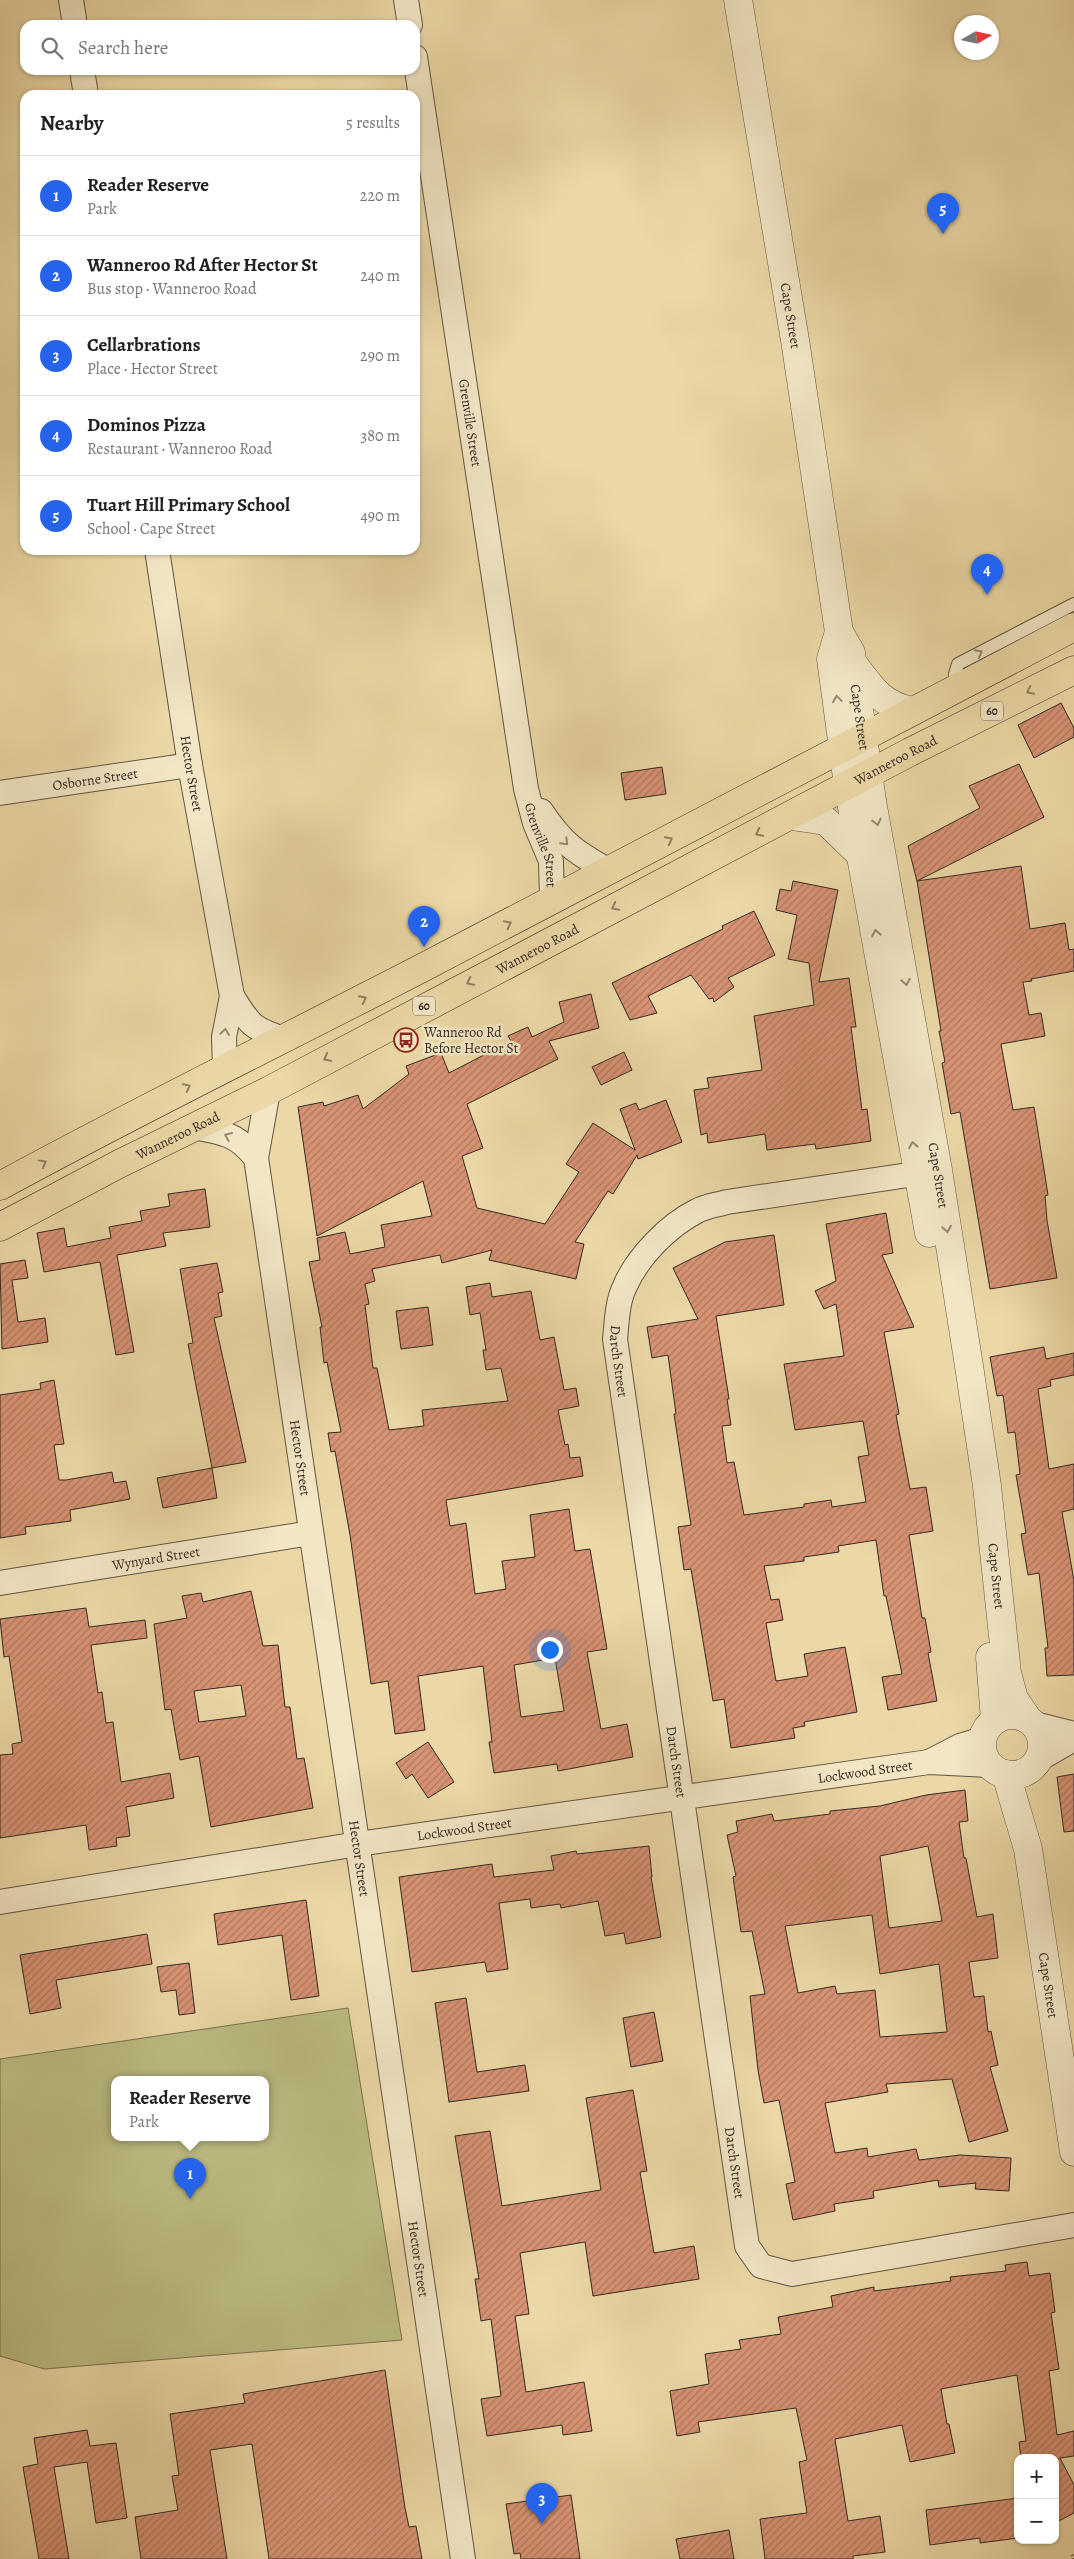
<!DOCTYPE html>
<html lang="en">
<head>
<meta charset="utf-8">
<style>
  :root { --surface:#fff; --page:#f6f6f6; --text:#202124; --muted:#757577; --line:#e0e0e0; --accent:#2563eb }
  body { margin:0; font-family:Alegreya,serif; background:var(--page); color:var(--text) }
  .controls { position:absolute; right:15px; bottom:15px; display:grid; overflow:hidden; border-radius:10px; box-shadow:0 1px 4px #0004 }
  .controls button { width:45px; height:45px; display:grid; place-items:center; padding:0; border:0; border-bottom:1px solid var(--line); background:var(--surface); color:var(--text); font:25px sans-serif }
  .compass { position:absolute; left:954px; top:15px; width:45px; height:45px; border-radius:50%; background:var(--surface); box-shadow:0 1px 4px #0004; rotate:81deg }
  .you { position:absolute; left:549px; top:1649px; width:18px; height:18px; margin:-12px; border:4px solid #fff; border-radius:50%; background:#1a73e8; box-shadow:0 0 0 8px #1a73e833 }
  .badge { display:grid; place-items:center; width:32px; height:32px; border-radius:50%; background:var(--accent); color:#fff; font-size:16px; font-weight:700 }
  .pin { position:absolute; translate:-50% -41px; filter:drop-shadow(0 1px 2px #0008) }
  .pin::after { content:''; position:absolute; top:26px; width:18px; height:15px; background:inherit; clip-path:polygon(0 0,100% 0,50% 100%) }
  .popup { position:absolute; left:111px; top:2076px; width:158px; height:65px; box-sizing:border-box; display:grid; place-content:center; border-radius:10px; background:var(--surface); filter:drop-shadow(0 1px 4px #0005); font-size:16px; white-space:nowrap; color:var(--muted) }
  .popup b { font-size:19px; color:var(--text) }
  .popup::after { content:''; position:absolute; left:50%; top:100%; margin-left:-10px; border:10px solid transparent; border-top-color:var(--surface) }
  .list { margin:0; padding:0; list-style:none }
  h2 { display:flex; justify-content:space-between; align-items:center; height:65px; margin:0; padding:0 20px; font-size:21px }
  h2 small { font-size:16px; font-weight:400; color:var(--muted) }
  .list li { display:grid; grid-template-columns:32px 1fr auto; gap:15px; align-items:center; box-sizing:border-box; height:80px; padding:0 20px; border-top:1px solid var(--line) }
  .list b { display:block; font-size:19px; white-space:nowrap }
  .list p { margin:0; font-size:16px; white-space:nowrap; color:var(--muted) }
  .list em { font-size:16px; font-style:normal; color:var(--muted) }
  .icon { flex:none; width:28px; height:28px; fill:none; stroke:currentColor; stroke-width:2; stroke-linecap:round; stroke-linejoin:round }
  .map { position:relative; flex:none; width:1074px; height:2559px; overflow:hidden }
  .search { position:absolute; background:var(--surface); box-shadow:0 1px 4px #0004; left:20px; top:20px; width:400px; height:55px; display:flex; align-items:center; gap:12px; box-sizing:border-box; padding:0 18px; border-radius:15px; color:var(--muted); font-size:19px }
  .panel { position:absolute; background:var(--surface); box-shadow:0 1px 4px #0004; left:20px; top:90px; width:400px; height:465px; border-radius:15px }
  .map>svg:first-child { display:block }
</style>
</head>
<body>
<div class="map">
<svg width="1074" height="2559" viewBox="0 0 1074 2559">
  <defs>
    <pattern id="building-hatch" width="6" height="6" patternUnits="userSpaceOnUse" patternTransform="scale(1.25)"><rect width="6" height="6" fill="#d89374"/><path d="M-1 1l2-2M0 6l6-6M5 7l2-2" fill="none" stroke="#b0785f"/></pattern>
  </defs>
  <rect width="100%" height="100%" fill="#ebd8a6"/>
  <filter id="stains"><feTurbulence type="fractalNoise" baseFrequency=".004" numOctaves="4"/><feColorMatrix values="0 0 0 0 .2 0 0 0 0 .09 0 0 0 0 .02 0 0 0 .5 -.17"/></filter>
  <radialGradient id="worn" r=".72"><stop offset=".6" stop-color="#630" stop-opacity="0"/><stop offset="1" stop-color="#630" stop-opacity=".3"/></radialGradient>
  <path fill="#bcbd83" stroke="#787353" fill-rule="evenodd" d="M348,2008L402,2340L44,2369L0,2356V2059ZM115,2080H265V2138H115Z"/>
  <g fill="url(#building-hatch)" stroke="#352923" fill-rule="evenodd">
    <polygon points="1061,703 1074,728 1074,737 1034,758 1018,725"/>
    <polygon points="1019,764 1044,817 917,881 908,846 980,808 969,786"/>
    <polygon points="662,767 666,794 625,800 621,773"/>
    <polygon points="1021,866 1030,929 1065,923 1069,950 1074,949 1074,971 1031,979 1032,981 1023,982 1029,1015 1041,1013 1045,1036 1001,1044 1013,1110 1034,1107 1048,1195 1045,1196 1047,1220 1057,1278 990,1289 960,1112 951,1114 942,1063 945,1062 939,1031 941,1031 917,881"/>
    <polygon points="793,881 838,890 819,982 849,978 856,1027 851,1027 862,1110 867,1109 871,1141 816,1149 815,1144 767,1150 765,1134 708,1143 707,1133 701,1135 694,1090 709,1088 707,1078 762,1070 754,1016 814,1005 809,963 788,959 797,915 776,910 780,889 791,891"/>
    <polygon points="754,911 775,955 728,978 734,987 714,1002 713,998 709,999 691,975 648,996 657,1013 630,1020 612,983 723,929 722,926"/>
    <path d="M591,994L599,1028L549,1041L558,1059L467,1104L483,1148L462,1156L477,1208L545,1224L579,1172L566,1164L593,1123L635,1150L620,1109L636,1103L639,1110L666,1100L682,1142L638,1159L637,1155L613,1194L608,1191L575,1242L584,1244L576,1279L489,1260L492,1250L442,1263L440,1255L372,1269L375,1281L365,1284L369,1304L365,1305L373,1368H377L389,1430L424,1426L422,1410L508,1401L501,1368L486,1370L483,1350H486L480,1313L470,1315L466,1287L490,1283L492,1297L531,1291L540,1340L554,1337L564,1390L576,1388L579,1406L558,1410L565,1445L568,1444L570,1458L580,1457L583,1476L446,1500L450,1526L466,1523L475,1594L506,1589L502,1561L535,1557L530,1515L569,1509L575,1551L590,1549L607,1649L587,1652L601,1729L627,1724L633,1757L558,1771L557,1764L494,1773L489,1742H492L483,1666L418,1676L425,1730L395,1734L388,1681L371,1684L350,1535L335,1451L331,1452L328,1433L341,1432L327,1362L324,1363L320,1327H322L309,1262L320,1260L317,1238L345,1232L350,1254L385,1247L381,1225L432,1216L423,1181L317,1236L298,1107L323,1102L324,1106L358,1095L363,1109L409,1074L406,1066L441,1053L449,1073L511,1041L508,1036L528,1027L532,1037L564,1022L559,1002ZM555,1658L564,1711L521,1717L514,1665Z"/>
    <polygon points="624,1052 632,1070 601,1085 592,1067"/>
    <polygon points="205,1189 210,1227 163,1233 166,1246 117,1255 134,1352 116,1355 100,1262 44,1272 37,1233 64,1228 67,1247 111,1238 109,1227 142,1221 140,1211 170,1206 168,1194"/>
    <polygon points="886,1213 893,1253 882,1255 914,1327 884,1332 899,1414 896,1415 910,1489 926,1487 933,1531 909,1535 922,1618 925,1618 931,1652 928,1653 937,1701 888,1710 882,1677 902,1674 886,1596 884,1596 876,1540 838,1546 839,1552 804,1557 804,1561 764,1566 771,1600 779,1599 783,1620 766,1623 776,1681 808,1676 804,1654 845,1647 857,1712 804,1722 805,1726 793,1728 795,1738 731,1748 724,1699 713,1701 691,1569 684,1570 678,1527 691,1525 674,1414 676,1414 668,1355 652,1358 647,1327 698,1319 673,1268 725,1242 774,1235 784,1305 716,1316 729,1399 727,1399 731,1425 722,1426 727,1463 734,1462 744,1515 804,1507 804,1504 831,1500 832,1507 866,1502 858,1457 869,1455 863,1421 795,1430 784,1364 844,1356 836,1304 824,1309 815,1291 836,1281 826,1224"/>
    <polygon points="25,1260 28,1278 12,1280 18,1322 45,1318 48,1342 2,1349 0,1264"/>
    <polygon points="217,1263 223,1292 218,1293 222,1316 214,1318 246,1462 212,1468 188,1344 193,1343 180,1269"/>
    <polygon points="428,1307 433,1345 401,1349 396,1311"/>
    <polygon points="1044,1347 1046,1359 1074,1353 1074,1375 1050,1380 1051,1386 1038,1389 1049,1469 1074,1464 1074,1509 1062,1512 1074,1581 1074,1675 1047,1676 1045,1648 1048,1648 1039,1573 1028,1575 1021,1534 1026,1533 1016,1475 1020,1474 1015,1432 1008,1433 1003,1395 997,1396 990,1357"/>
    <polygon points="54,1380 64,1444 54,1445 59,1480 66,1480 112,1472 114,1483 126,1481 130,1499 70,1510 71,1521 25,1527 26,1534 0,1538 0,1395 41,1389 40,1383"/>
    <polygon points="212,1468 217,1498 163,1508 157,1478"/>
    <path d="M251,1591L263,1646L278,1645L285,1707H290L297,1759L304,1758L313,1808L211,1827L199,1756L180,1760L171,1709L165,1710L154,1624L187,1618L182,1596L201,1593L203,1602ZM241,1685L246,1716L199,1722L194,1691Z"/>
    <polygon points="86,1608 89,1627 145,1620 147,1638 91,1645 98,1693 102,1692 106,1723 113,1722 121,1782 170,1773 174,1798 126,1807 130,1836 116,1838 117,1846 89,1850 86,1825 0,1838 0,1755 13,1754 12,1744 22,1742 9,1656 4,1657 0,1619"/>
    <polygon points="428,1742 454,1782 428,1798 412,1774 406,1779 396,1763"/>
    <polygon points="1074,1774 1074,1831 1064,1832 1057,1777"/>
    <path d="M965,1790L968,1821L959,1822L964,1858H966L977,1917L993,1914L998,1958L969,1962L974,1997L984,1996L988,2032L991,2031L998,2065L990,2067L1008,2131L969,2142L952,2079L886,2084L888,2092L825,2103L835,2153L867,2148L868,2157L916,2149L919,2160L960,2155L1011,2158L1009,2191L975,2189L976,2183L939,2187L938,2180L873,2191L874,2198L834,2204L835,2211L793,2220L786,2184L795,2182L779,2100L764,2103L758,2070L750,1996L765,1994L752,1931L741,1932L733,1877L736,1876L727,1835L738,1832L736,1821L772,1814L774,1821L830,1814V1811L880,1806L926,1795ZM928,1846L942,1921L889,1928L880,1856ZM872,1915L880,1974L939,1964L947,2032L880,2037L875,1990L837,1994L835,1986L798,1993L785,1926Z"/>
    <polygon points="649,1846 652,1877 651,1877 661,1937 626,1944 624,1933 605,1936 598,1901 561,1908 560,1904 531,1908 530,1899 499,1903 508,1969 487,1972 485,1962 412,1972 399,1877 492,1864 494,1877 554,1870 551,1856 576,1851 577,1854"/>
    <polygon points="306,1900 319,1996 291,2000 282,1935 218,1945 214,1914"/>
    <polygon points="147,1934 152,1964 56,1980 61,2008 30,2014 20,1955"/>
    <polygon points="189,1963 195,2013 179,2015 176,1990 161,1992 157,1967"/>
    <polygon points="466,1998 477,2072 525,2065 529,2091 449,2102 435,2003"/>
    <polygon points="654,2012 663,2061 631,2067 623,2018"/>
    <polygon points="633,2090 647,2171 640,2172 654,2253 694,2246 699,2279 593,2296 585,2242 520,2253 529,2314 515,2316 526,2392 584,2382 592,2431 563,2435 562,2425 487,2436 481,2399 501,2396 491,2319 481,2321 475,2279 479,2279 455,2136 490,2131 502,2206 601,2190 586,2098"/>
    <polygon points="1027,2262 1029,2276 1050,2273 1055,2312 1051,2313 1059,2369 1049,2371 1057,2435 1074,2431 1074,2456 1060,2458 1074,2485 1074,2513 1055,2523 1055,2458 1021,2458 1019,2442 1026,2441 1017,2375 941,2389 947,2424 949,2424 955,2453 910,2462 902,2425 835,2439 848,2521 880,2516 885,2552 853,2556 853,2559 765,2559 760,2519 807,2513 799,2462 807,2460 796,2408 698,2422 700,2432 677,2436 670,2391 709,2384 705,2354 741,2349 739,2340 781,2334 778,2317 833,2307 831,2296 874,2287 874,2291 951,2281 950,2277 1006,2271 1005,2265"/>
    <polygon points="385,2370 405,2508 409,2527 416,2526 422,2559 269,2559 252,2444 210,2450 227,2559 141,2559 135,2517 178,2510 172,2476 179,2475 170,2414 245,2403 243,2394"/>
    <polygon points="87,2430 90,2446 116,2443 127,2518 96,2523 87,2462 54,2467 69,2559 39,2559 23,2467 38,2464 34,2438"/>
    <polygon points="571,2495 580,2559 521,2559 520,2553 514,2554 506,2504"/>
    <polygon points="1018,2498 1018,2538 980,2543 980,2538 930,2545 926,2510"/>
    <polygon points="729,2530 734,2559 680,2559 676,2539"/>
  </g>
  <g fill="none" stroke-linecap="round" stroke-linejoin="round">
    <g stroke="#625544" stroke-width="14">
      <polyline id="service" points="956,689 955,674 958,664 1074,604"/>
    </g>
    <g stroke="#625544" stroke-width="26">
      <g id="minor">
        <polyline points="71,0 75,25"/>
        <polyline points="406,0 410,25"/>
        <path id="s1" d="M415,57L526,789L535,823L551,861L552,901"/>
        <polyline points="82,70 86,95"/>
        <path id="s2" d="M157,550L190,765L232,996L224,1037L225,1068"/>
        <path id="s3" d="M0,793L190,765"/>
        <path d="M541,811C563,844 575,852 609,871"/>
        <path d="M232,996C249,1024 252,1029 284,1039"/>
        <path id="s4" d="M268,1091L256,1158L463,2559"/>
        <path d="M193,1127C222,1132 237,1134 256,1158"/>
        <path id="s5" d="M935,1171L727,1202C717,1205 706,1206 697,1211C669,1225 638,1256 625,1286C617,1302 617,1321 615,1339L747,2246L761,2266L792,2274L1074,2225"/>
        <path id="s6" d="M0,1583L311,1533"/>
        <polyline points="1035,1724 1074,1734"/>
        <polyline points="1039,1759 1074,1739"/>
        <polyline points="929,1762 960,1746 983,1739"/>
        <path id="s7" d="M0,1902L358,1844L929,1762L990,1765"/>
      </g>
    </g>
    <g stroke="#625544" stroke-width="29">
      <g id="tertiary">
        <path id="s8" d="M738,0L795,340L839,632L851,653L872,801L938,1170L969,1366L987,1486L1007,1673L1014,1699L1027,1718"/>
        <polyline points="839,632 831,659 848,785 929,1233"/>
        <path d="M855,666C872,689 882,705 912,711"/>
        <polyline points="791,816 826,821 861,855"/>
        <polyline points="990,1657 995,1720"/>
        <circle cx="1012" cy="1745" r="30"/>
        <path id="s9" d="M1006,1774L1028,1849L1074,2152"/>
      </g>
    </g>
    <g stroke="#352923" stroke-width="29">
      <g id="trunk">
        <path d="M0,1186C139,1110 281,1041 422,968C640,856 856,740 1074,627"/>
        <path id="s10" d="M0,1227L119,1164L268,1091L910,752L1074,670"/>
      </g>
    </g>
    <polyline stroke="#352923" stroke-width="3" stroke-dasharray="1 2.5" stroke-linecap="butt" points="1072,2555 1074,2559"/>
    <use href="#service" stroke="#f2e6c5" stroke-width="12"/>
    <use href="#minor" stroke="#f2e6c5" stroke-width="24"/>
    <use href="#tertiary" stroke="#f2e6c5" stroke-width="28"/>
    <use href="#trunk" stroke="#ebd8a6" stroke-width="28"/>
  </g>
  <defs><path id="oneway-chevron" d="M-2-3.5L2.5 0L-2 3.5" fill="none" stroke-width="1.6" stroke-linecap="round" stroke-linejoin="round" transform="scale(1.25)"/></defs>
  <g stroke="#948874">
    <use href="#oneway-chevron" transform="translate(979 653) rotate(-27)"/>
    <use href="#oneway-chevron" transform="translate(837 699) rotate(-98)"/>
    <use href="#oneway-chevron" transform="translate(877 822) rotate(77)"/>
    <use href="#oneway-chevron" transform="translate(565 842) rotate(45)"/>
    <use href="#oneway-chevron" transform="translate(876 933) rotate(-100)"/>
    <use href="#oneway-chevron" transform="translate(906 982) rotate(80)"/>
    <use href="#oneway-chevron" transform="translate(225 1032) rotate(-82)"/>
    <use href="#oneway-chevron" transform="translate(228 1136) rotate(-157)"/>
    <use href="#oneway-chevron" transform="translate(913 1145) rotate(-100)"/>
    <use href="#oneway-chevron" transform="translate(947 1229) rotate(81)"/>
  </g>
  <g stroke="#908064">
    <use href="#oneway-chevron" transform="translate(1030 691) rotate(153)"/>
    <use href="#oneway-chevron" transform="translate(759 833) rotate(153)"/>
    <use href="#oneway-chevron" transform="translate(669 840) rotate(-28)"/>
    <use href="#oneway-chevron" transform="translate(615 907) rotate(153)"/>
    <use href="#oneway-chevron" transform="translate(508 924) rotate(-27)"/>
    <use href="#oneway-chevron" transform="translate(470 982) rotate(153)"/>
    <use href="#oneway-chevron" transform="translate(363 999) rotate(-27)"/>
    <use href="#oneway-chevron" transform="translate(327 1058) rotate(152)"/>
    <use href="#oneway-chevron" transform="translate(187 1087) rotate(-26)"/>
    <use href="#oneway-chevron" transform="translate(43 1163) rotate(-29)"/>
  </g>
  <defs>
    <g id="bus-ring" transform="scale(1.25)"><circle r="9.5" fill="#f2e6c5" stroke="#8f2418" stroke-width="1.5"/><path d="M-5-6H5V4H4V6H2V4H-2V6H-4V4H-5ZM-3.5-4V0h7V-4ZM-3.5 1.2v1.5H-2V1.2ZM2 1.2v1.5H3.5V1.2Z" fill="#8f2418"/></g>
  </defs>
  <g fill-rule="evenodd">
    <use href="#bus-ring" x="406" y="1040"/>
  </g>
  <g text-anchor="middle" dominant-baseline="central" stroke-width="5" stroke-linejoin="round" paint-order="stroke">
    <g fill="#f2e6c5" stroke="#6e6254" stroke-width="1">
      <rect x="981" y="701.5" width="22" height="19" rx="4"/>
      <rect x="413" y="996.5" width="22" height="19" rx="4"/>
    </g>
    <g font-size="12" font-weight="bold" fill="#352923">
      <text x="992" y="711">60</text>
      <text x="424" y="1006">60</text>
    </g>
    <g font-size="14" fill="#352923" stroke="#f2e6c5">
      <text stroke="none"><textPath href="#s8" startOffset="320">Cape Street</textPath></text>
      <text stroke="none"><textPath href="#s1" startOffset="370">Grenville Street</textPath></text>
      <text stroke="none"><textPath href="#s8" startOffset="729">Cape Street</textPath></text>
      <text stroke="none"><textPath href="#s10" startOffset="1010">Wanneroo Road</textPath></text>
      <text stroke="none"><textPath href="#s2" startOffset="226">Hector Street</textPath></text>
      <text stroke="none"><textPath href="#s3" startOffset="96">Osborne Street</textPath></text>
      <text stroke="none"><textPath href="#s1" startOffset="799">Grenville Street</textPath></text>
      <text stroke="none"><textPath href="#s10" startOffset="605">Wanneroo Road</textPath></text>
      <text stroke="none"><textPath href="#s10" startOffset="200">Wanneroo Road</textPath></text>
      <text stroke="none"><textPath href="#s8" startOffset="1194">Cape Street</textPath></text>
      <text stroke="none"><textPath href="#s5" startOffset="424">Darch Street</textPath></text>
      <text stroke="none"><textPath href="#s4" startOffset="371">Hector Street</textPath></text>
      <text stroke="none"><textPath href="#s6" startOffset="158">Wynyard Street</textPath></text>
      <text stroke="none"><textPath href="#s8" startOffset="1599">Cape Street</textPath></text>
      <text stroke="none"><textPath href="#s5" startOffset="829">Darch Street</textPath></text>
      <text stroke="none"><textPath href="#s7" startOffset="875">Lockwood Street</textPath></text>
      <text stroke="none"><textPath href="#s7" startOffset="470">Lockwood Street</textPath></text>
      <text stroke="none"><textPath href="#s4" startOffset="776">Hector Street</textPath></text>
      <text stroke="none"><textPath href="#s9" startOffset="216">Cape Street</textPath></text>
      <text stroke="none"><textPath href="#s5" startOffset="1234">Darch Street</textPath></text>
      <text stroke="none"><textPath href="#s4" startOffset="1181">Hector Street</textPath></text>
    </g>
    <g font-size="14" fill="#352923" stroke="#f2e6c5" text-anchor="start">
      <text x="424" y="1032">Wanneroo Rd<tspan x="424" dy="16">Before Hector St</tspan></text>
    </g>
  </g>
  <rect width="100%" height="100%" filter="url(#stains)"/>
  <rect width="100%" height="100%" fill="url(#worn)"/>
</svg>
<div class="controls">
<button>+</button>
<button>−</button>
</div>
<svg class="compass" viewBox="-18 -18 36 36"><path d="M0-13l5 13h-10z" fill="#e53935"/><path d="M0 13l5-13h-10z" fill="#757577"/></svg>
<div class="you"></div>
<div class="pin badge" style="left:190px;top:2199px">1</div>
<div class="popup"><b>Reader Reserve</b>Park</div>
<div class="pin badge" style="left:424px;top:947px">2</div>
<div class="pin badge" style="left:542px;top:2524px">3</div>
<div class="pin badge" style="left:987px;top:595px">4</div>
<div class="pin badge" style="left:943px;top:234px">5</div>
<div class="search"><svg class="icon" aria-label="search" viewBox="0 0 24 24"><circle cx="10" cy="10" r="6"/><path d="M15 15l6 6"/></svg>Search here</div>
<section class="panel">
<h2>Nearby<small>5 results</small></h2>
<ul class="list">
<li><span class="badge">1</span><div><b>Reader Reserve</b><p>Park</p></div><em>220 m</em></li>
<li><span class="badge">2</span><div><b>Wanneroo Rd After Hector St</b><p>Bus stop · Wanneroo Road</p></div><em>240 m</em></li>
<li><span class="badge">3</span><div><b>Cellarbrations</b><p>Place · Hector Street</p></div><em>290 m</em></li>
<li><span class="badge">4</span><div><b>Dominos Pizza</b><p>Restaurant · Wanneroo Road</p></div><em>380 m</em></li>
<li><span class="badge">5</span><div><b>Tuart Hill Primary School</b><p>School · Cape Street</p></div><em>490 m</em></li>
</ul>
</section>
</div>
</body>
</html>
